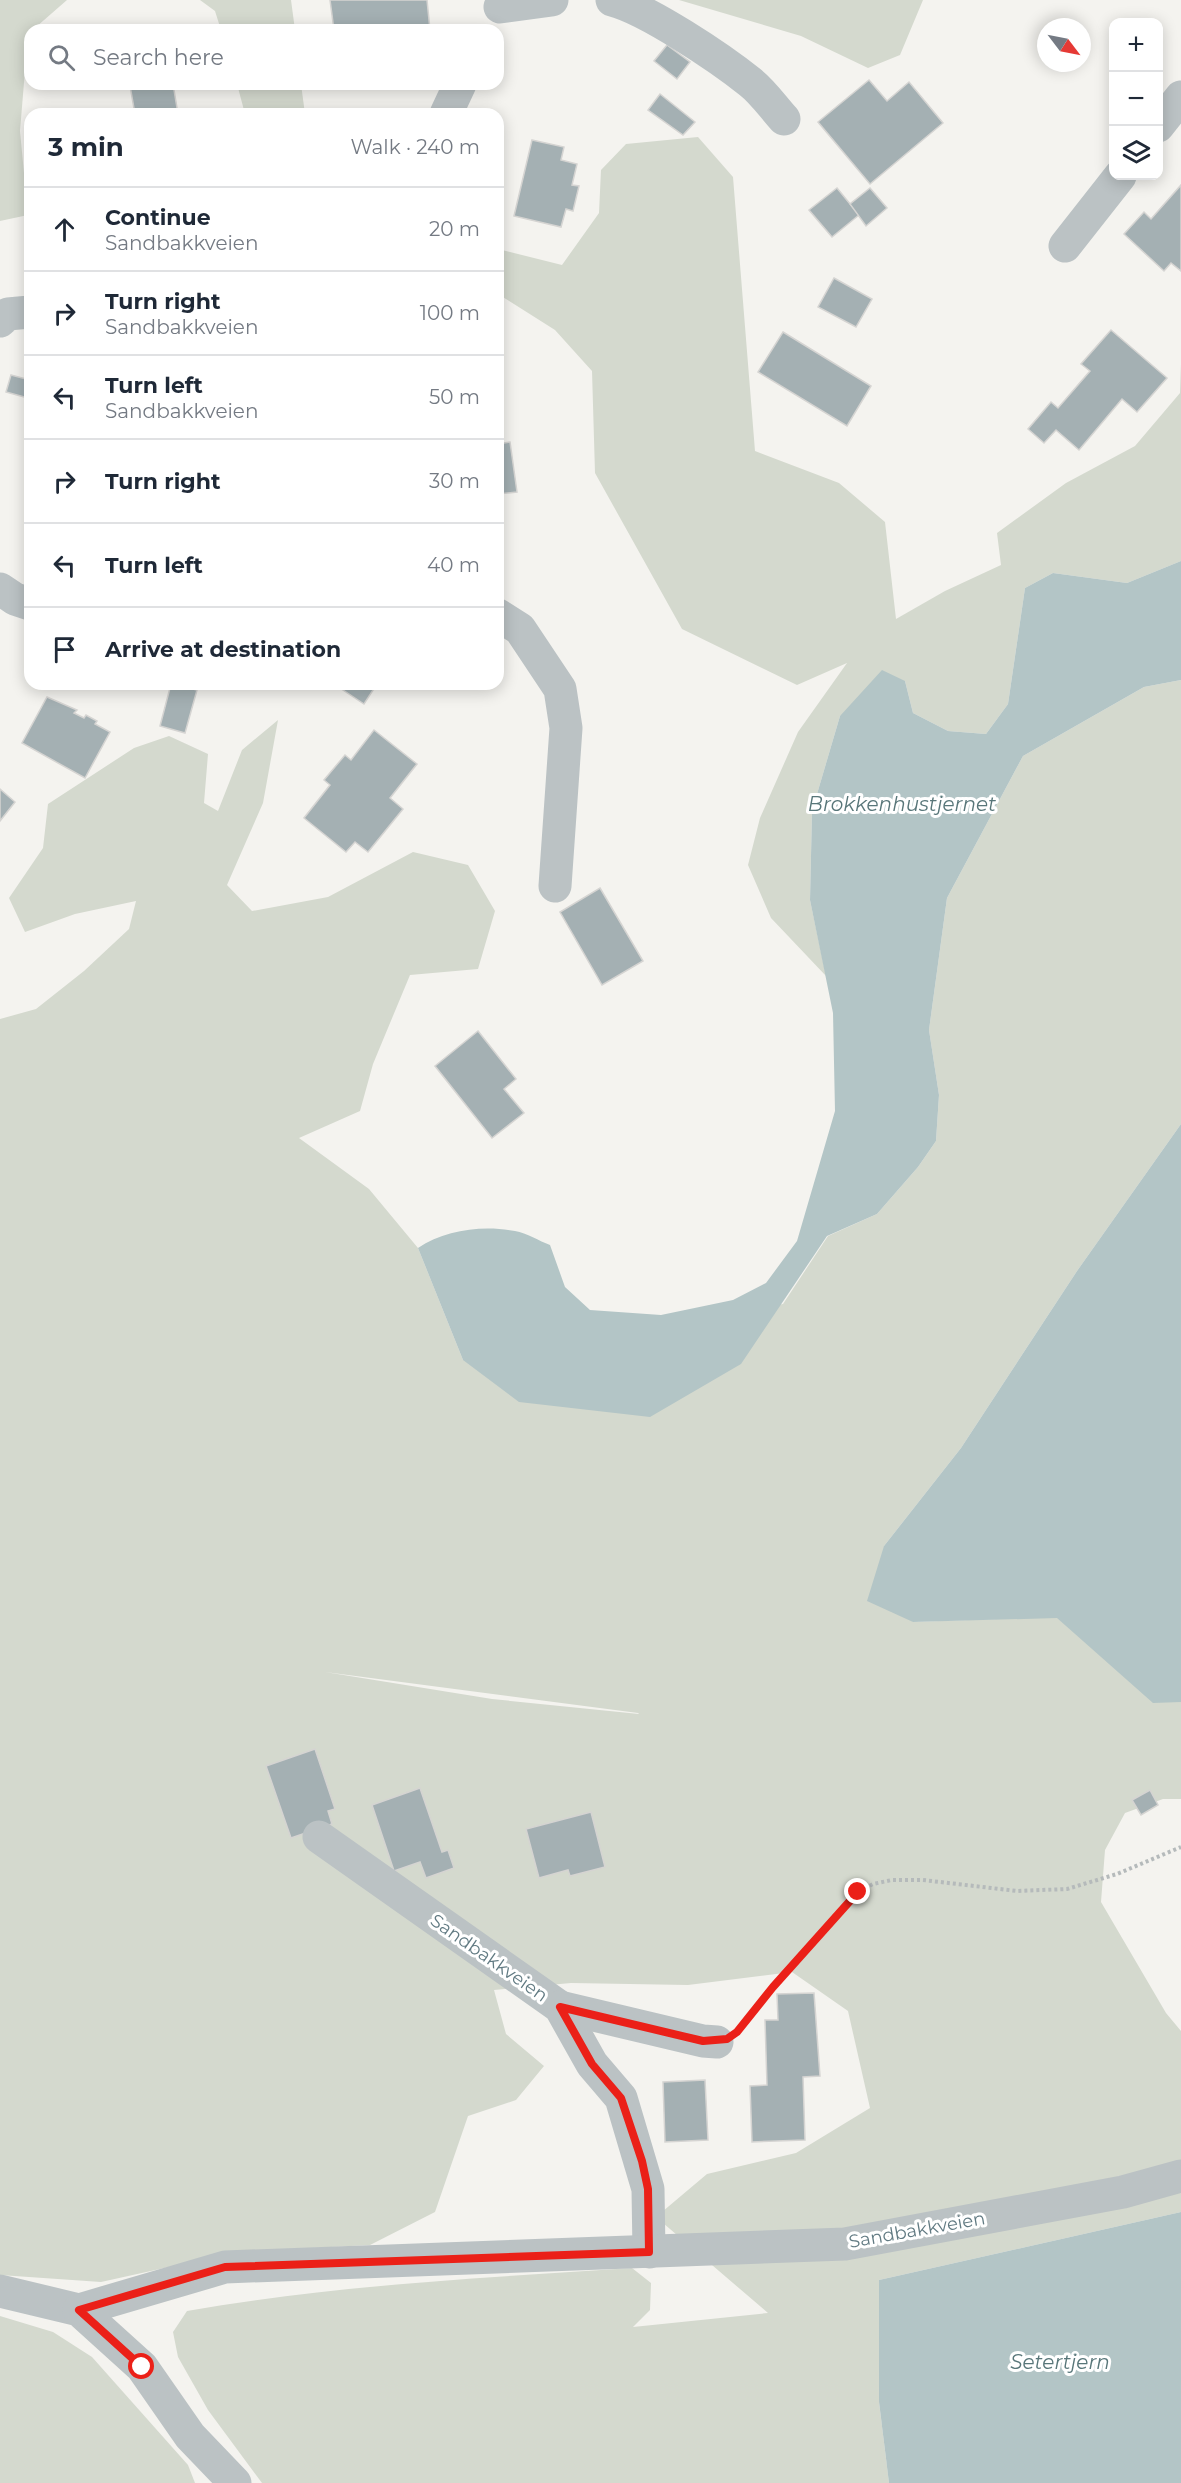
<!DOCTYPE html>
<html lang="en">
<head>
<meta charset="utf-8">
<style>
  :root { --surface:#fff; --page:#f6f6f7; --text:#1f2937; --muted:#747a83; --line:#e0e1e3 }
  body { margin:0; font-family:Montserrat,sans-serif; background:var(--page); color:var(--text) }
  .controls { position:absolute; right:18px; top:18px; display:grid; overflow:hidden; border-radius:12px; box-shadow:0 3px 15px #0003 }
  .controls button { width:54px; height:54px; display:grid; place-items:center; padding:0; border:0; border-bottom:2px solid var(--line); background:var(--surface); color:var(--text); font:30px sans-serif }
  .compass { position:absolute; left:1037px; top:18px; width:54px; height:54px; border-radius:50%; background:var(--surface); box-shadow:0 3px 15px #0003; rotate:122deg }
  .stop { position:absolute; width:18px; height:18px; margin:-14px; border:4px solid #eb2018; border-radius:50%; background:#fff }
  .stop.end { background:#eb2018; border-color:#fff; box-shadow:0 2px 6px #0008 }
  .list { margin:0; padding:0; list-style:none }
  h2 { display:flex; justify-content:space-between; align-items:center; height:78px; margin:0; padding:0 24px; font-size:26px }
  h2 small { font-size:20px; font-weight:400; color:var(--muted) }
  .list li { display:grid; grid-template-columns:39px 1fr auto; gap:18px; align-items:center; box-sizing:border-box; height:84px; padding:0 24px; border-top:2px solid var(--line) }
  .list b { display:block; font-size:22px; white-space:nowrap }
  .list p { margin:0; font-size:20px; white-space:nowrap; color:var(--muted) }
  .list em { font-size:20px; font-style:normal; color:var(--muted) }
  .icon { flex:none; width:33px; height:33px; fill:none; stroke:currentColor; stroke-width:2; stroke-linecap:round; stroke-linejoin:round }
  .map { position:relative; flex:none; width:1181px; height:2483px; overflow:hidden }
  .search { position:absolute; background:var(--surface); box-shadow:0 3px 15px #0003; left:24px; top:24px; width:480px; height:66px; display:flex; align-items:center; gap:15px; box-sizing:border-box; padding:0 21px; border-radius:18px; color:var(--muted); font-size:22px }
  .panel { position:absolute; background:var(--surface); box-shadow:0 3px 15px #0003; left:24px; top:108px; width:480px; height:582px; border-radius:18px }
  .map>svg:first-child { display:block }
</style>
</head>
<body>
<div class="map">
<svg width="1181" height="2483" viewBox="0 0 1181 2483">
  <rect width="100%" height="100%" fill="#f4f3ef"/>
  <g fill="#d4d9ce" fill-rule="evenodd">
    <polygon points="0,0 67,0 28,34 20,131 28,215 0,221"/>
    <polygon points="200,0 291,0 295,30 221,30 215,11"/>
    <polygon points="679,0 923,0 900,55 868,68 801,36"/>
    <polygon points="237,84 301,84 305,114 245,114"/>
    <polygon points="698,137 733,177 755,451 839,483 885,522 896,619 945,591 1001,565 997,533 1066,483 1135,446 1180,393 1181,364 1181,561 1127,583 1053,573 1025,588 1008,704 986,734 948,731 913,713 905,681 840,716 812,811 810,900 826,976 771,918 748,865 760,818 798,732 847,663 797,685 682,629 595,473 592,371 555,330 498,294 498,249 562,265 599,213 601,170 626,144"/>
    <path d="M1181,680V1124L1077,1271L961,1448L884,1546L913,1622L1057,1617L1153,1702H1181V1799H1163L1125,1813L1105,1850L1101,1902L1166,2013L1181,2031V2212L879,2280V2402L889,2483H262L208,2410L178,2357L173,2332L187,2311C334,2285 483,2278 632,2268L651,2283L650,2310L633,2327L768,2313L656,2217L707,2174L796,2153L870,2108L848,2011L792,1972L688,1985L571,1983L494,1990L506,2034L544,2066L516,2100L468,2116L435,2212L370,2245L237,2252L101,2282L0,2275V1019L36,1009L84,971L129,929L136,901L75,914L25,932L9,898L43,848L48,804L134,748L169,736L208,754L204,803L218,811L242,750L278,720L263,803L227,885L252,911L328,897L413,852L468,865L495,911L478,969L410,975L373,1064L360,1111L299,1138L369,1189L418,1248L463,1360L783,1304L828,1236L877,1214L918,1167L936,1141L939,1095L929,1030L947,898L1023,756L1144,687ZM325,1672L638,1713L639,1714L492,1699Z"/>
    <polygon points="0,2316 53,2332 92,2357 188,2465 195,2483 0,2483"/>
  </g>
  <g fill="#b3c5c6">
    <path d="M1181,561V680L1144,687L1023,756L947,898L929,1030L939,1095L936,1141L918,1167L877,1214L827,1236L741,1364L650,1417L519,1402L463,1360L418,1248C445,1230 482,1225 515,1231C527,1233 539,1241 550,1245L565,1287L590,1310L661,1315L733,1300L766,1283L797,1241L835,1111L833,1013L810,900L812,811L840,716L882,670L905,681L913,713L948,731L986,734L1008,704L1025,588L1053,573L1127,583Z"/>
    <polygon points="1181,1124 1181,1702 1153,1703 1057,1618 913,1622 867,1601 884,1546 961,1448 1077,1271"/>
    <polygon points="1181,2212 1181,2483 889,2483 879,2402 879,2280"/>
  </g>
  <g fill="#a4b0b3" stroke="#d5d4d2" stroke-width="1.5">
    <polygon points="330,0 427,0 430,30 334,30"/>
    <polygon points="667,45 690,62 677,79 654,61"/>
    <polygon points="869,80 887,101 909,82 943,123 870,184 818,122"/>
    <polygon points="140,84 173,84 178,114 135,114 130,86"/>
    <polygon points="660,94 695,122 683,135 648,110"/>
    <polygon points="532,140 564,147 561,160 577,164 572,185 579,186 573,211 566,209 561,227 514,216"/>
    <polygon points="1181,185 1181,271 1171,263 1164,271 1124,234 1144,212 1151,219"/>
    <polygon points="837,188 859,215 832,237 809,210"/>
    <polygon points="870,188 887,208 866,226 850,204"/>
    <polygon points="834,278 872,299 856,327 818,307"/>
    <polygon points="1111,330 1167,378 1137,412 1122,399 1079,450 1056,430 1044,443 1028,429 1051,402 1058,408 1090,371 1081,364"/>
    <polygon points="783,332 871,386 847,426 758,372"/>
    <polygon points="11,375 30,380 28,398 6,392"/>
    <polygon points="510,442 517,492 498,494 498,444"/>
    <polygon points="171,684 197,690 185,733 160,726"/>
    <polygon points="334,684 377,684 364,704"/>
    <polygon points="47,697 77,710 74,713 84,718 86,715 97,721 95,724 110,732 85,778 22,743"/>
    <polygon points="374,730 417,764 390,798 403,809 368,852 355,842 346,852 304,818 330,785 324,780 345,755 351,760"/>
    <polygon points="0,789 15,802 0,821"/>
    <polygon points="600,888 643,961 602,985 560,912"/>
    <polygon points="478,1031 516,1079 504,1089 524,1113 492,1138 435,1066"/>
    <polygon points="315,1749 335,1809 328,1811 332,1824 291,1838 266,1766"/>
    <polygon points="420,1788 442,1852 448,1850 454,1868 426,1878 420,1862 394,1871 372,1805"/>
    <polygon points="1150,1790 1158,1805 1141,1815 1132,1800"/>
    <polygon points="591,1812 605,1867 570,1876 568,1870 539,1878 526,1829"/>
    <polygon points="814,1993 820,2076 803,2077 805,2140 752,2142 750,2086 767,2085 765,2020 778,2020 777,1994"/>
    <polygon points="705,2080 708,2140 665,2142 663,2082"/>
  </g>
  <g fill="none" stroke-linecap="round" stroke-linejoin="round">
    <polyline stroke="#b5babb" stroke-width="4" stroke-dasharray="3 3" stroke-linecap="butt" points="746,2023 773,1987 842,1907 858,1892 873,1884 892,1880 923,1880 1017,1891 1067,1889 1117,1874 1181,1847"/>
    <g stroke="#bbc2c4" stroke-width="33">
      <path d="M612,0C647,9 720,58 750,82C763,92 773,107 784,119"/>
      <polyline points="500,7 552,0"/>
      <polyline points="446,114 460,84"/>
      <polyline points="1158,126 1181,97"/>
      <polyline points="1065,246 1120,176"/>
      <polyline points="0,321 8,314 30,312"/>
      <polyline points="0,589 15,599 30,604"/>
      <polyline points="498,615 520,629 560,689 566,728 555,886"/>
      <polyline points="319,1837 560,2007 592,2064 621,2098 648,2189 649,2252"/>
      <polyline points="560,2007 703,2041 717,2042"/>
      <polyline points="0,2291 79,2310 142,2367 190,2436 235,2483"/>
      <polyline points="79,2310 225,2267 845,2244 1123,2192 1181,2176"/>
    </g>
  </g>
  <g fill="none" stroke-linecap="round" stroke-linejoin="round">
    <polyline stroke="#eb2018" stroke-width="8" points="142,2367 79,2310 225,2267 649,2252 648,2189 642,2161 621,2098 592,2064 560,2007 703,2041 727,2039 737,2032 773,1987 858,1892"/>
  </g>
  <g text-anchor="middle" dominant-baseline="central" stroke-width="6" stroke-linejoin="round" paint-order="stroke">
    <g font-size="18" fill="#617a82" stroke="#fff">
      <text transform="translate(489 1958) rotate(35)">Sandbakkveien</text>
      <text transform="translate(917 2230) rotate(-10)">Sandbakkveien</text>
    </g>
    <g font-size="20" font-style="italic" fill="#587679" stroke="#fff">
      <text x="902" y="804">Brokkenhustjernet</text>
      <text x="1060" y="2362">Setertjern</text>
    </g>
  </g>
</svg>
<div class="controls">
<button>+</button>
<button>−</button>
<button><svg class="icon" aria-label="layers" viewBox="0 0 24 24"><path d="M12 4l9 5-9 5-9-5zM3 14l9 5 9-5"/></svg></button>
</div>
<svg class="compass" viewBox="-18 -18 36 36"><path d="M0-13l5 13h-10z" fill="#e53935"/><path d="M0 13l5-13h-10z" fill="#747a83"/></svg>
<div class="stop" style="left:142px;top:2367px"></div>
<div class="stop end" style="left:858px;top:1892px"></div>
<div class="search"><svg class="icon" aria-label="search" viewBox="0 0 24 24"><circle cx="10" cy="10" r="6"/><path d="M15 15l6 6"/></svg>Search here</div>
<section class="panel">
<h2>3 min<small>Walk · 240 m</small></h2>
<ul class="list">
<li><svg class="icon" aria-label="ahead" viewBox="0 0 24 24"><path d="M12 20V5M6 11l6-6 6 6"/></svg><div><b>Continue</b><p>Sandbakkveien</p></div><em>20 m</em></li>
<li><svg class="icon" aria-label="right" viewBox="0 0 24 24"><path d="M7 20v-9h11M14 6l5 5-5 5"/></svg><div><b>Turn right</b><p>Sandbakkveien</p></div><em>100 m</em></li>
<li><svg class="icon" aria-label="left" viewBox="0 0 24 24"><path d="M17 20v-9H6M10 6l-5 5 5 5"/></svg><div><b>Turn left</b><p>Sandbakkveien</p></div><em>50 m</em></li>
<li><svg class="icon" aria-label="right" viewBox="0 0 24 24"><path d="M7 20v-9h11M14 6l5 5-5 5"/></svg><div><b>Turn right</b></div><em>30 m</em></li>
<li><svg class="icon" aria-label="left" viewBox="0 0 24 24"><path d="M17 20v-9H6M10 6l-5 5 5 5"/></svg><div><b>Turn left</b></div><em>40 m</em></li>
<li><svg class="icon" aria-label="arrive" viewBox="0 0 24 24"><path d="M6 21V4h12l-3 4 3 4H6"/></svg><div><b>Arrive at destination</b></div></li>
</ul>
</section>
</div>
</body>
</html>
